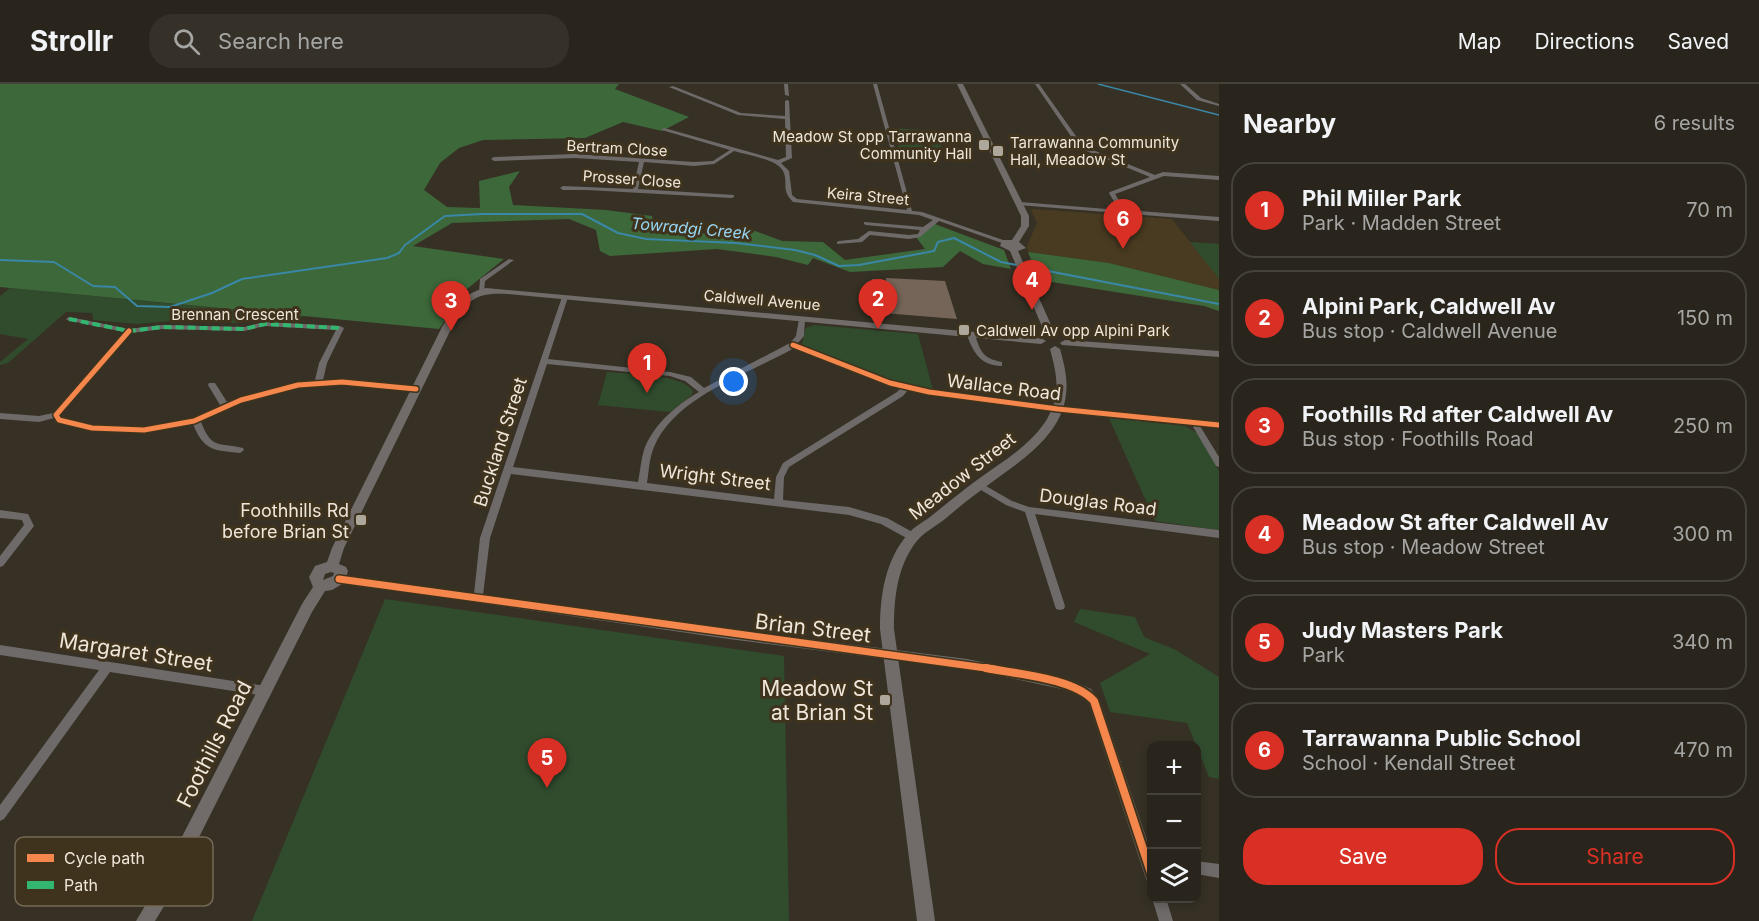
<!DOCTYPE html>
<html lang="en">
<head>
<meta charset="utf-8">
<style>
  :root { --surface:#29251c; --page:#353129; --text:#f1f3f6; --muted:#a5a5a3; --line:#45423b; --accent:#d93025 }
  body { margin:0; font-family:Inter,sans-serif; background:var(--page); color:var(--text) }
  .controls { position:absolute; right:18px; bottom:18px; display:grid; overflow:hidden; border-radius:12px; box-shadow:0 3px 9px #0003 }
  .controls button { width:54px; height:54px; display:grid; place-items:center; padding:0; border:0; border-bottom:2px solid var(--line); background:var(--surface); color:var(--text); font:30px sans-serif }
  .you { position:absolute; left:734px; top:298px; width:21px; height:21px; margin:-15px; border:4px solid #fff; border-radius:50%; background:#1a73e8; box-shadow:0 0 0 9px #1a73e833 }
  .badge { display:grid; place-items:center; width:39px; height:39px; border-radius:50%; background:var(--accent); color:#fff; font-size:20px; font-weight:700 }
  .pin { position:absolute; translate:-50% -50px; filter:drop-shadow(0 2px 3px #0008) }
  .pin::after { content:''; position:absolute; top:32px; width:21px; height:18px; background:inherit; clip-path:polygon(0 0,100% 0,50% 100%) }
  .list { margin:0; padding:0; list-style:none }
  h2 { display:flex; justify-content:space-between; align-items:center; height:78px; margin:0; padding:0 24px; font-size:26px }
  h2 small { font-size:20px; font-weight:400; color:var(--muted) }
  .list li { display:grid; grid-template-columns:39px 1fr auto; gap:18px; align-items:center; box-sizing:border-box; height:96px; margin:0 12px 12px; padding:0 12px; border:2px solid var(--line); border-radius:24px }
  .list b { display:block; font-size:22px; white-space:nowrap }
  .list p { margin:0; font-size:20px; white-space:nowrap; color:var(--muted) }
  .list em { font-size:20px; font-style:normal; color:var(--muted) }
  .actions { display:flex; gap:12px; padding:18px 24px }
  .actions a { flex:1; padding:14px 0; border:2px solid var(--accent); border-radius:24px; text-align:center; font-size:21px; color:var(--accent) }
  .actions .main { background:var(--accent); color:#fff }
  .icon { flex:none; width:33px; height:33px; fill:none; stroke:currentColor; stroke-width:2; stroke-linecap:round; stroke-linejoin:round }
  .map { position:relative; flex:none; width:1219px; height:837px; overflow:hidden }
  header { display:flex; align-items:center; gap:36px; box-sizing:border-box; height:84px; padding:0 30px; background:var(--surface); border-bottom:2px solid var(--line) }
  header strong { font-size:28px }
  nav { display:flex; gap:33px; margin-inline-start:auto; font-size:21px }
  .search { width:420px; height:54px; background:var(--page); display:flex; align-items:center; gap:15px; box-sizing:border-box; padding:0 21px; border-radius:24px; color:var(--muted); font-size:22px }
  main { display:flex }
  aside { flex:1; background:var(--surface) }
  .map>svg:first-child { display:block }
</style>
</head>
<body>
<header>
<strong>Strollr</strong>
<div class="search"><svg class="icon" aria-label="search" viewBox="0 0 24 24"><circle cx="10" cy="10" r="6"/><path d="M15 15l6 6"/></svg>Search here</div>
<nav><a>Map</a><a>Directions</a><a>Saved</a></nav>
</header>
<main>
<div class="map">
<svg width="1219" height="837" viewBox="0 0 1219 837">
  <rect width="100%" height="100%" fill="#373125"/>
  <polygon fill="#493b21" points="1033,125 1172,135 1190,158 1219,160 1219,206 1109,179 1028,168 1027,162 1037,139 1031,126"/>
  <g fill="#304c2d">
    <polygon points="894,44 936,47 943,67 899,64"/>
    <polygon points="1190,158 1219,160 1219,195"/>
    <polygon points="10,204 306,233 232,239 171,237 137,240 93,236 92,229 66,228 8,279 0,281 0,278 28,255 0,250 0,212"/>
    <polygon points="814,241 918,250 933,306 884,294 806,265 802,259 806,244"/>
    <path d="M607,288C627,290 683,290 693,307L692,311L670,328L598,321Z"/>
    <polygon points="1109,334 1185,342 1197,349 1219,387 1219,446 1155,437"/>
    <polygon points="385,515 784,572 789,837 252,837"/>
    <polygon points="1080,525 1135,533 1144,553 1176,566 1219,593 1219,695 1209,693 1187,639 1110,628 1100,599 1150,570 1074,538"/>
  </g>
  <g fill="#3d683a">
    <polygon points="0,0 619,0 615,5 689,33 662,47 623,38 585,54 483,56 459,64 440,79 424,106 447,123 480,124 479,97 520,87 509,103 513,121 606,126 652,132 656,147 716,150 737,146 755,147 782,157 823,158 845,176 925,165 916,153 932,139 1004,166 1011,185 983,180 960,167 943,183 850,188 813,174 808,181 776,173 717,165 610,172 600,167 596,146 569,135 452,139 413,162 504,175 467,205 439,245 0,203"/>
    <polygon points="1028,168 1109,179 1219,206 1219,227 1204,222 1039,196"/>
  </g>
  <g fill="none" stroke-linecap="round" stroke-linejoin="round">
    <polyline stroke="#3a87a6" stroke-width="1.5" points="1098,0 1219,31"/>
    <polyline stroke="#3a87a6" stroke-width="2" points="0,176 54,178 93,202 115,203 137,222 170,223 212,209 242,195 387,174 399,169 405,161 445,132 482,130 582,130 618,149 646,155 736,159 795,166 815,171 839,182 859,181 934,167 938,158 954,154 1001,178 1219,220"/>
  </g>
  <polygon fill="#756558" points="886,194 945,197 957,235 883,229 882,225 877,224 872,195 886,197"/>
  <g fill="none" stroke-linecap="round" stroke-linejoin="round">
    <g fill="#6e6a69" fill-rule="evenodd">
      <polygon points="784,0 788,0 789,12 785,11"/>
      <path d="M873,0H877L912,127L922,128L1006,157V159H1002L939,137L920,153L909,155L870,151L862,158L837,160V158L839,157L858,155L869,147L909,151L918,150L920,146L866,141L864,140V138L923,143L933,136L919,131L793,118C780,105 789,99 783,87C777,75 747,71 734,67L714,80L694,82L644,78L638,105L734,111V113L732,114L587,106H563L560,104L563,102L633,105L639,78L575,74L494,77L491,75L494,73L575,70L694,78L713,77L730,66L662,46V45L664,44L778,76L786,73L785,35L738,31L669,3L673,2L741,29L785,32V17L787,16L789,17L792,74L781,79L789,87L792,111L797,115L907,126Z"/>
      <polygon points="1035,0 1039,0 1083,62 1155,91 1163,88 1219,92 1219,96 1164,92 1115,110 1125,126 1219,133 1219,137 1018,121 1018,119 1020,118 1119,126 1109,109 1110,108 1150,93 1079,64"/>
      <polygon points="1180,0 1185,0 1201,14 1219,20 1219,22 1197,16"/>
      <polygon points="509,175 514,176 485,197 484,207 483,208 479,208 480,195"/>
      <path d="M565,211L568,213L548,275L670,288L691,293L704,304L790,259L796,252L799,235L802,233L805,235L804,252L797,260L892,297L929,305L1058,322L1219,338V344L1200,342L1219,373V383L1216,382L1192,341L1058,328L929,311L908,306L903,312L789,383L784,393L783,416L849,423L887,434L916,450L918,453L916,456H910L881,440L849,431L511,390L490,454L483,511L729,545L967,575L1073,597L1091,605L1100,617L1152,771V798L1147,797L1145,792L1089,620L1083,613L1071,607L967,585L729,555L336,498L334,495L336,492L339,491L474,510L480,454L562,213ZM794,264L887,301L901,304L897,308L783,379L776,393L774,415L647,399C649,387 649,375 654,363C675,312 749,290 794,264ZM547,280L670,292L685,297L699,308C676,321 653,341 644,366C641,376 640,388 638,398L513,383Z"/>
      <path d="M69,233L129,245L162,241L244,243L265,238L340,242L344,244L327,279L323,296H357L416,302L420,305L416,308C353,300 304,296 243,318C228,324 215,331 201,338C212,366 218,358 243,364L244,366L240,369C213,366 204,367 193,340C147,351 102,351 56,338L54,334L39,338L0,335V329L39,332L53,329L124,248L67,236L66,235ZM265,242L336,246L319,279L315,296L269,305L227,318L215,299H209L208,301L220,321C211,326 201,332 191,335C149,347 103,346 62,334L60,331L131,249L162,245L244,247Z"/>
      <path d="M968,249H974C981,267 981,274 1002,278V282C981,282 973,268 967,251Z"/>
      <polygon points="979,398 1012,417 1029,423 1219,446 1219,454 1035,430 1065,522 1064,525 1060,526 1056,525 1055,522 1025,428 1006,421 976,403 975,401 976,399"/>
      <polygon points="0,426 28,430 34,442 3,482 0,483 0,472 24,441 22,436 0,434"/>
      <polygon points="0,561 266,602 270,603 272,607 270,611 266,612 110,588 4,735 0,737 0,721 99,586 0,571"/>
      <polygon points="1196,777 1219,780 1219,794 1196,790"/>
      <polygon points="1152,814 1166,814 1173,837 1159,837"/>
    </g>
    <g fill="#716c69" fill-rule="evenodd">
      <polygon points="957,0 963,0 1029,132 1029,142 1019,158 1026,164 1018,167 1056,252 1054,254 1051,255 1046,252 1010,167 1000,162 1002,156 1012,156 1021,142 1021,132"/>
      <path d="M486,204L1041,254L1046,257L1041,260L508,210C475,208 468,215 452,243L344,464L339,480L346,483L348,487L344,499L332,506L325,507L312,528L166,819L155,837H136L154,807L302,520L313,503L309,493L315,482L327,478L332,464L442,243C454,224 463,209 486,204ZM331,488L334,489L333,492L323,496L325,490Z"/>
      <polygon points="1065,256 1219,267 1219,273 1062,261 1060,259"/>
      <path d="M1055,262L1060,265C1064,280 1068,294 1066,310C1062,352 1019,378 988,401C973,412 959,423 945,435C936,442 923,449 916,458C897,483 894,514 894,545L935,837H917L880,545C880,512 885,476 908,450C914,443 923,438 930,433C946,420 961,408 977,396C1007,374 1050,351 1056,310C1058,295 1054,280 1050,265Z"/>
    </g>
    <polyline stroke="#33b770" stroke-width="4" stroke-dasharray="8 4" stroke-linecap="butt" points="69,235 129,247 162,243 244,245 265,240 340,244"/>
    <g stroke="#3f331d" stroke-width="8">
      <g id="cycleway-far2">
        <polyline points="129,247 56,331 59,336 92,344 144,346 194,337 241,316 298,301 342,298 416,305"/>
        <polyline points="793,261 890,299 929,308 1058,325 1219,341"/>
      </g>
    </g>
    <g stroke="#3f331d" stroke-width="10">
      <polyline id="cycleway-far1" points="339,495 993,585"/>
    </g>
    <g stroke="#3f331d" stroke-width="12">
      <path id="cycleway" d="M986,584C1016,590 1074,594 1094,617L1152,792"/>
    </g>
    <use href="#cycleway-far2" stroke="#f5874c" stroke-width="5"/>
    <use href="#cycleway-far1" stroke="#f5874c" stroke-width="7"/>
    <use href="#cycleway" stroke="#f5874c" stroke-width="8"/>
  </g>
  <g fill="#aea79b" stroke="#3f331d" stroke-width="2">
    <rect x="978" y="55" width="12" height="12" rx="3"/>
    <rect x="992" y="61" width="12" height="12" rx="3"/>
    <rect x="958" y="240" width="12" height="12" rx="3"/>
    <rect x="355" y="430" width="12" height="12" rx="3"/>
    <rect x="879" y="610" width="12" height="12" rx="3"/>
  </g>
  <g text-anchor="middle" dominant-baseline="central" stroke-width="6" stroke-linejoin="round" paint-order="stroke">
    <g font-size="15" fill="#eee7da" stroke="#3f331d" text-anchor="start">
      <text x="972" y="52" text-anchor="end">Meadow St opp Tarrawanna<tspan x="972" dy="17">Community Hall</tspan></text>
      <text x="1010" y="58">Tarrawanna Community<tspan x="1010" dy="17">Hall, Meadow St</tspan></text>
      <text x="976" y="246">Caldwell Av opp Alpini Park</text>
    </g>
    <g font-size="15" fill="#eee7da" stroke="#3f331d">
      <text transform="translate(617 64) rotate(3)">Bertram Close</text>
      <text transform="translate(632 95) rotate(4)">Prosser Close</text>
      <text transform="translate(868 112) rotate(5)">Keira Street</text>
      <text transform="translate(762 216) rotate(5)">Caldwell Avenue</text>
      <text x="235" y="230">Brennan Crescent</text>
    </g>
    <g font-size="16" font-style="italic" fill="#97d5f4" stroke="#3f331d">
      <text transform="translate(691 144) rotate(5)">Towradgi Creek</text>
    </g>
    <g font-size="18" fill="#eee7da" stroke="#3f331d">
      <text transform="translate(1004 303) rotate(7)">Wallace Road</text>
      <text transform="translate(500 358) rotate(-72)">Buckland Street</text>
      <text transform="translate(962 392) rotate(-38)">Meadow Street</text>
      <text transform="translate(715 393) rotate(7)">Wright Street</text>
      <text transform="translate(1098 418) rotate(7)">Douglas Road</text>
    </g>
    <g font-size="18" fill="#eee7da" stroke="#3f331d" text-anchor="end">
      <text x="349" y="426">Foothhills Rd<tspan x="349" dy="21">before Brian St</tspan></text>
    </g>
    <g font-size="21" fill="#eee7da" stroke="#3f331d">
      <text transform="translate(813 544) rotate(7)">Brian Street</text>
      <text transform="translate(136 568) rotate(9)">Margaret Street</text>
      <text transform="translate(214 660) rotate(-63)">Foothills Road</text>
    </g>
    <g font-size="21" fill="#eee7da" stroke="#3f331d" text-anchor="end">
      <text x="873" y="604">Meadow St<tspan x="873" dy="24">at Brian St</tspan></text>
    </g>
  </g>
  <rect x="15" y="753" width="198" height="69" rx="9" fill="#3f331d" stroke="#746956" stroke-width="1.5"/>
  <rect x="27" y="770" width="27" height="8" fill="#f5874c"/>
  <rect x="27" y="797" width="27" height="8" fill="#33b770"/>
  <g font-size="16" fill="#eee7da">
    <text x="64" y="780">Cycle path</text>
    <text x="64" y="807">Path</text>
  </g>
</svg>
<div class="controls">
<button>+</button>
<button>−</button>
<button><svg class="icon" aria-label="layers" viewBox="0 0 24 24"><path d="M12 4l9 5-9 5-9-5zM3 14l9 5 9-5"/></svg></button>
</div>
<div class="you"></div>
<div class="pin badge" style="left:647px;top:309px">1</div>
<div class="pin badge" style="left:878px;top:245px">2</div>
<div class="pin badge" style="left:451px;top:247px">3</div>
<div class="pin badge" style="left:1032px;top:226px">4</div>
<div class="pin badge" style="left:547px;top:704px">5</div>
<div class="pin badge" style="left:1123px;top:165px">6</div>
</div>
<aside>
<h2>Nearby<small>6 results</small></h2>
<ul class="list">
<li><span class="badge">1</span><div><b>Phil Miller Park</b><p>Park · Madden Street</p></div><em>70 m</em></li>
<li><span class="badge">2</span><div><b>Alpini Park, Caldwell Av</b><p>Bus stop · Caldwell Avenue</p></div><em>150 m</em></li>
<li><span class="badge">3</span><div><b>Foothills Rd after Caldwell Av</b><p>Bus stop · Foothills Road</p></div><em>250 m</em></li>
<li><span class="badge">4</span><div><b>Meadow St after Caldwell Av</b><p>Bus stop · Meadow Street</p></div><em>300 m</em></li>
<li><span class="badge">5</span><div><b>Judy Masters Park</b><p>Park</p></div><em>340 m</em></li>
<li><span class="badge">6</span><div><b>Tarrawanna Public School</b><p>School · Kendall Street</p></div><em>470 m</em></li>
</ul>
<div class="actions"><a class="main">Save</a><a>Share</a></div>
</aside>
</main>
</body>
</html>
